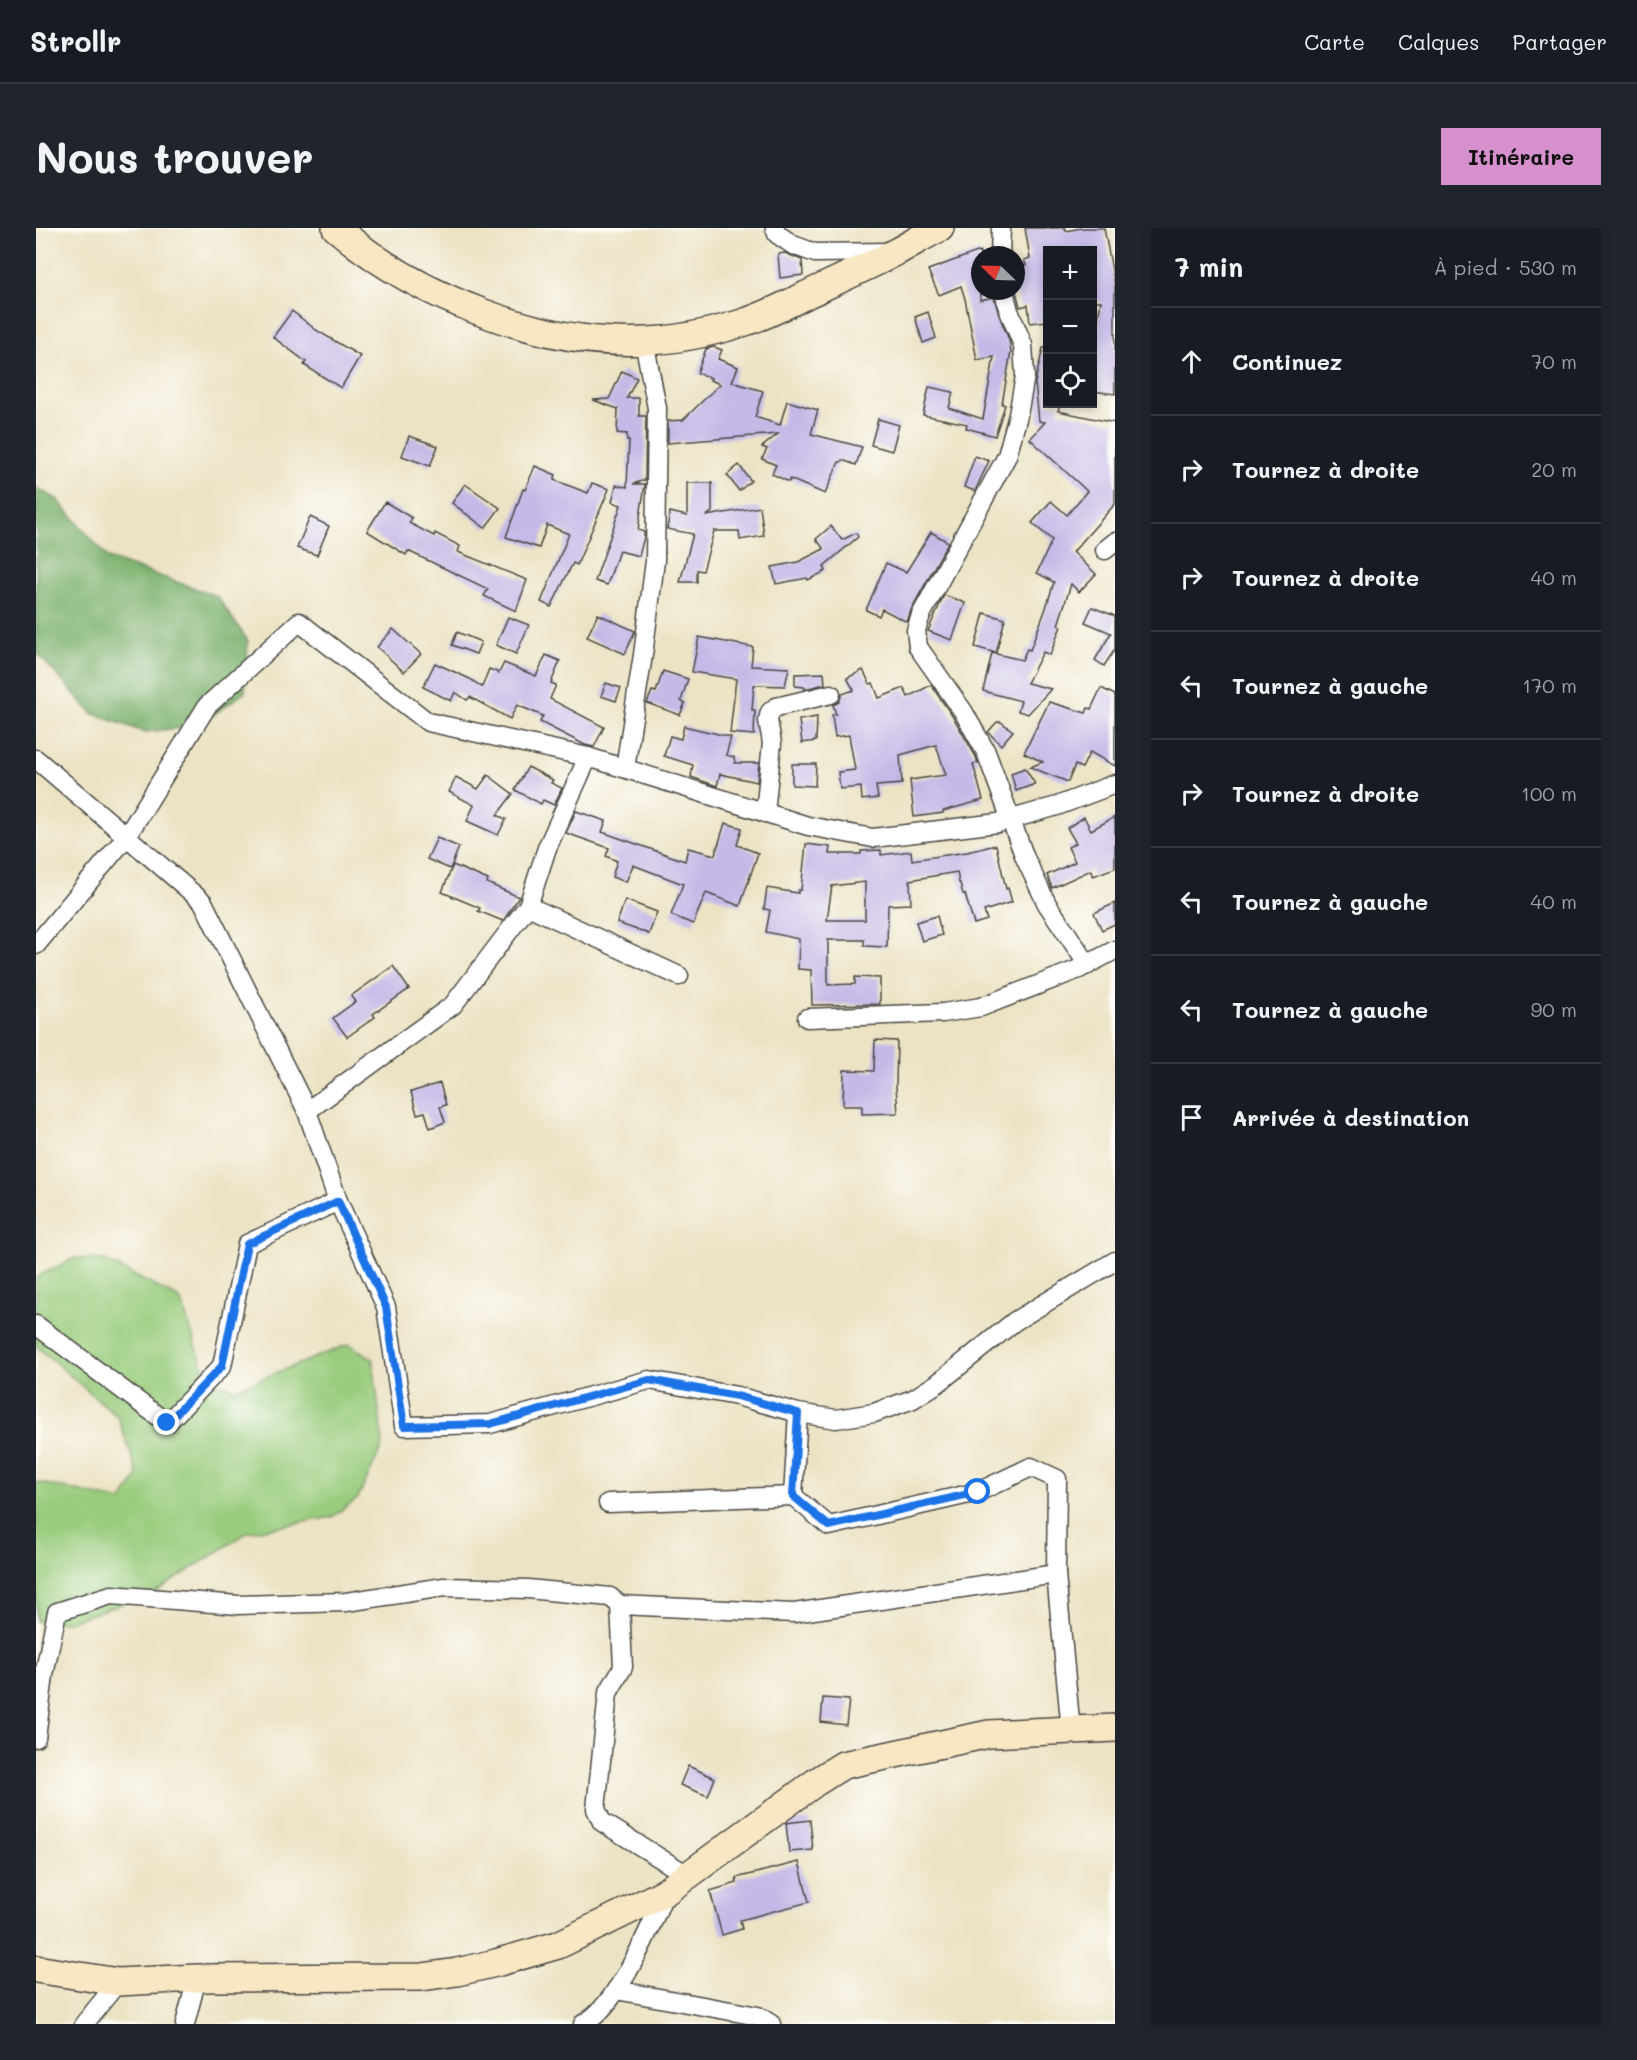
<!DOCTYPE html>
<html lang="fr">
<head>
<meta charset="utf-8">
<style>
  :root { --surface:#171b24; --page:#20242c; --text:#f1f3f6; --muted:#9ea1a6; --line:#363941; --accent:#d690ce }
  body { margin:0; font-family:Mali,sans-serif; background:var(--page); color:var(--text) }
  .controls { position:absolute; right:18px; top:18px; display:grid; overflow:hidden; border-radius:0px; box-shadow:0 3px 9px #0003 }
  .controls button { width:54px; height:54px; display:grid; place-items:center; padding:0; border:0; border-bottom:2px solid var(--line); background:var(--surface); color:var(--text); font:30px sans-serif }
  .compass { position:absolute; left:935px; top:18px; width:54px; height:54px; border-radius:50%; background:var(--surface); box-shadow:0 3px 9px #0003; rotate:293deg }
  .stop { position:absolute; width:18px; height:18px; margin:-14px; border:4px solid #1a73e8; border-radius:50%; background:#fff }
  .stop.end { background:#1a73e8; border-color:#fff; box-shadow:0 2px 6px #0008 }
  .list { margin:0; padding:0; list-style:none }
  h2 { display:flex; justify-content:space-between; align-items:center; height:78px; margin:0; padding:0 24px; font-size:26px }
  h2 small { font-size:20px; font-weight:400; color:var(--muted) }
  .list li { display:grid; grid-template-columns:39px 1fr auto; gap:18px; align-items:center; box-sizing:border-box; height:108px; padding:0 24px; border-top:2px solid var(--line) }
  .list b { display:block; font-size:22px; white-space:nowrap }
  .list em { font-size:20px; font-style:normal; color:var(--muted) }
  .icon { flex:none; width:33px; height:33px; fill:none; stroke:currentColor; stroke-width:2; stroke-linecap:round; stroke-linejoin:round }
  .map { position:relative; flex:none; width:1079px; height:1796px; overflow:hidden; border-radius:0px }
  header { display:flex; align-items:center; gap:36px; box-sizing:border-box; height:84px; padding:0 30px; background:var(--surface); border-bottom:2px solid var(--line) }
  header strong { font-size:28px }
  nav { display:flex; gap:33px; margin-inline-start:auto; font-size:21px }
  .intro { display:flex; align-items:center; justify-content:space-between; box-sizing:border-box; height:144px; padding:0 36px }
  h1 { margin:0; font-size:42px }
  .button { padding:15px 27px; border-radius:0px; background:var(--accent); color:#111; font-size:21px; font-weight:700 }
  main { display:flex; gap:36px; padding:0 36px }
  aside { flex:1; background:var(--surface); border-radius:0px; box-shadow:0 3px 9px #0003 }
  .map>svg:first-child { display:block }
</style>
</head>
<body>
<header>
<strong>Strollr</strong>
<nav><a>Carte</a><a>Calques</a><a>Partager</a></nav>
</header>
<div class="intro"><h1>Nous trouver</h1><a class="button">Itinéraire</a></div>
<main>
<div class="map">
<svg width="1079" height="1796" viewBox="0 0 1079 1796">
  <rect width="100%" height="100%" fill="#fdfcf7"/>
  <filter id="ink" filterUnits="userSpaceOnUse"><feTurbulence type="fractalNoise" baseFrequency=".0167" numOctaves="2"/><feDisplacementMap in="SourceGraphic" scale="12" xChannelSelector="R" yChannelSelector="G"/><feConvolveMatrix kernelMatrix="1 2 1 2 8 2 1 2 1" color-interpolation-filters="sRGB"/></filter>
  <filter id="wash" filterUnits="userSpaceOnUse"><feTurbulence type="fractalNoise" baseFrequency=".008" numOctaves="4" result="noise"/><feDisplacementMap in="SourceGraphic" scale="24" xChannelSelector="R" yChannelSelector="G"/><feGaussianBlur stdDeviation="1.35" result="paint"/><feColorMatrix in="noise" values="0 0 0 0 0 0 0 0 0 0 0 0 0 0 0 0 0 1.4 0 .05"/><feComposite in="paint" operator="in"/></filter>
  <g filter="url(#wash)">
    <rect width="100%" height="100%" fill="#ece3c4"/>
    <polygon fill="#99cc7d" stroke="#627c54" stroke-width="1.5" points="39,1030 68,1032 144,1071 172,1152 199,1161 313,1116 337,1131 347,1217 322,1270 296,1289 212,1304 118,1365 32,1394 0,1393 0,1254 86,1273 102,1247 82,1189 0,1118 0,1049"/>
    <polygon fill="#7ab06c" stroke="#526e4c" stroke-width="1.5" points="0,260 21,271 72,330 181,368 212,413 209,464 162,498 108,504 56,485 0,424"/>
    <g id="blocks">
      <g fill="#c5b9e7" fill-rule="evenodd">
        <polygon points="989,0 1030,0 1030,3 1045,0 1068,0 1079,58 1079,166 1056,163 1056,127 1065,73 1056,73 1056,22 1011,22 1011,93 994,95 992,77 984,79 980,63 980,39 990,37 988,32 994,30"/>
        <polygon points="944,23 944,72 958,69 963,87 973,112 975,124 966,176 969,177 959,208 930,200 931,196 887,187 893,159 917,164 913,180 947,191 958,129 941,132 929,71 925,58 903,67 892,42"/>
        <polygon points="749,25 766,32 767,47 744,50 742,26"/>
        <polygon points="256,83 280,102 324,128 305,160 268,137 270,134 237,109"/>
        <polygon points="892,84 900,110 887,115 879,89"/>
        <polygon points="678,119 686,122 682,131 702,139 696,154 727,163 719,189 744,197 751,173 782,182 775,206 826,219 820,237 806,232 805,234 803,234 789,266 754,251 753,254 736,246 740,237 726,231 731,221 726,219 742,206 632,215 632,193 647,192 684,156 674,152 675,150 661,145 670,121"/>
        <polygon points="1007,120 1011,120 1011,176 1024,176 1022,183 1079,195 1079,276 1037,324 1060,346 1043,364 1035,356 1022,397 1025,398 1014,427 1007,424 991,455 1015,461 992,486 982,483 985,473 947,463 956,425 986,432 991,421 994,422 1009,383 1018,354 1001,345 1016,312 996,295 1015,273 1031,287 1051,263 994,211 1009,194 1003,193 999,154"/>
        <polygon points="586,143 601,150 591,170 603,170 603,188 610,188 609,252 597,256 609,256 602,302 608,304 608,309 603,328 583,323 571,357 559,353 585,277 576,274 580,257 591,259 593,212 591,212 591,206 581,205 582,181 557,172 573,171"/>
        <polygon points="842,191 863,197 856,223 835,217"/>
        <polygon points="373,208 402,218 394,238 366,228"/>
        <polygon points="939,228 953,233 939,263 928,259"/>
        <polygon points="703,237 715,253 703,263 691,247"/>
        <polygon points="499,238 520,247 518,252 552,265 556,255 573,261 541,337 537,335 515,379 505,374 533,306 511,297 503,320 470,309 487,261 489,262"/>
        <polygon points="651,255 676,255 676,284 670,288 724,279 728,308 704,312 703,303 678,303 667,343 661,342 661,354 644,354 657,306 631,301 634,284 651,288"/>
        <polygon points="429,256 464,280 449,300 416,275"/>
        <polygon points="349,274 376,290 373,295 398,308 399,305 424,318 422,324 491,352 480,383 448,368 452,361 372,323 370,327 331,303"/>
        <polygon points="274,289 293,298 281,327 261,320"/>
        <polygon points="795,298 806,312 820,305 822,309 788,338 790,343 772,352 771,350 740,356 736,339 762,334 788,321 780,311"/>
        <polygon points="895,304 912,314 875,382 871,394 846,381 843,388 830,382 850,335 870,344"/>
        <polygon points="908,367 929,375 916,412 892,403"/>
        <polygon points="1056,379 1079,388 1079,421 1068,438 1059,432 1075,405 1049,394"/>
        <polygon points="948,385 969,391 960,425 939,419"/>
        <polygon points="562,386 599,403 589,426 551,409"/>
        <polygon points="472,389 493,397 480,426 460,417"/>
        <polygon points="357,401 385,426 368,444 341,419"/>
        <polygon points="421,404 445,414 440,426 416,417"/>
        <polygon points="663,409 717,419 715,438 753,440 749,458 718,457 716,482 719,482 718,507 694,505 700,451 656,444"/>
        <polygon points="510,427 524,433 515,455 520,457 514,471 568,499 558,519 549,517 504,494 507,488 481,477 474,491 434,469 431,472 419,464 415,473 387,459 399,435 434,451 446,459 453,441 463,445 468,435 500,448"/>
        <polygon points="827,442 834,456 837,455 843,470 868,460 872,469 895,457 917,489 940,529 942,535 937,536 947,572 907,583 907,585 878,589 874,552 910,547 900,517 864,527 866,556 840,558 842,570 826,572 825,559 804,561 802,544 819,542 813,507 799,509 796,487 800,486 797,477 803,474 806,466 818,462 811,450"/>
        <polygon points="627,443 652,451 645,473 649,475 644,487 611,475 616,463 620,464"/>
        <polygon points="788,445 789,456 769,461 768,459 759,458 759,446"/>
        <polygon points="570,455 585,460 580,473 565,468"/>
        <polygon points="1065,460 1079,467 1079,538 1054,524 1046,540 1039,537 1032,554 994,539 1007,534 988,525 1013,474 1050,485 1052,480 1055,481"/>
        <polygon points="781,489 780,513 766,515 763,492"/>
        <polygon points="961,494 965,494 977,503 965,517 952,504"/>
        <polygon points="648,498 695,509 690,527 698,529 699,535 723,535 721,554 684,546 681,558 655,549 657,537 628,528 634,508 645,511"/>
        <polygon points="756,536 780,536 779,558 756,557"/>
        <polygon points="492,539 517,552 515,555 526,560 518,577 507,572 505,576 479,562"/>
        <polygon points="989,540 999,556 980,563 975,545"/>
        <polygon points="452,547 477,566 461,587 470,591 462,607 431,593 438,577 413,564 420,549 442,561"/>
        <polygon points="540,583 570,593 566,604 649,633 652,620 679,627 689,595 706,600 701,617 722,625 704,678 670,665 657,696 635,687 647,656 597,637 590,654 576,649 581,633 570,628 573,620 530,605"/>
        <polygon points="1048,589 1055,602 1079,589 1079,640 1057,648 1055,642 1016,660 1011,647 1039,634 1032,619 1040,615 1031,600"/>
        <polygon points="401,610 423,619 414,641 391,631"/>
        <path d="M770,616L794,619L793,626H825V623L845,622V627L875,623L876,632L931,624L960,617L970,661L972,660L976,674L948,683L951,692L938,696L929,666H927L924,655H923L921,644L874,652L875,676L852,677L851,719L828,718V712H792V757L819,756V749L844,750V776L776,777L775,742L762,741L763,711L730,704L734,682L728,681L731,660L762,665V662H765ZM829,654V692H791L796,658Z"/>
        <polygon points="417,637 452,652 451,655 483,669 467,693 442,683 444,680 406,664"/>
        <polygon points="589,672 621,684 613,706 581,695"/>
        <polygon points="1079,675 1079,696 1066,702 1058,685"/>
        <polygon points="901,688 906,707 886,713 880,694"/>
        <polygon points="357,738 373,761 337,786 339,789 311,809 297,790 319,774 315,768"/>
        <polygon points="839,812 861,813 860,858 862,885 826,886 826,878 807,878 808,842 838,843"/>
        <polygon points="404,855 410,877 404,879 409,894 394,900 389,884 381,886 375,864"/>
        <polygon points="787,1470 813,1472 810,1497 785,1494"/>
        <polygon points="652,1538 679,1550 672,1568 644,1557"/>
        <polygon points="774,1592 777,1622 753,1624 750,1595"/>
        <polygon points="763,1634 773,1674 704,1692 706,1701 686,1707 674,1663 701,1655 700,1650"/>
      </g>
    </g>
  </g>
  <g filter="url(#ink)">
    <use href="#blocks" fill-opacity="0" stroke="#484742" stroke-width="1.5"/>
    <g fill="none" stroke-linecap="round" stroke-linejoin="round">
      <g stroke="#484742" stroke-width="21">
        <g id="street">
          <polyline points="739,0 741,6 757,17 779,25 854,24"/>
          <polyline points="964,27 965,0"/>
          <polyline points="968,63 973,83 987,117 989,148 982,187 971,228 885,387 880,402 882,419 927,483 950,524 989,630 1011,676 1052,737"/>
          <polyline points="1069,322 1079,314"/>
          <polyline points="552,529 511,620 492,678 643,748"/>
          <polyline points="0,531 167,674 271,883 302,973 211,1016 186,1138 131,1195 0,1097"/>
          <polyline points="589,540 607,427 619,333 621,180 608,113"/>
          <polyline points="729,585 736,515 732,492 734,484 740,479 795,466"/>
          <polyline points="0,717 91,608 171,478 263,394 392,494 552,529 772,598 837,610 962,595 1021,578 1079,556"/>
          <polyline points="771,790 907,785 945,779 1043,741 1079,722"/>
          <polyline points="271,883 417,777 492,678"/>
          <polyline points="302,973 350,1079 368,1198 454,1196 613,1152 701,1168 762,1185 800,1191 838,1185 877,1171 902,1155 979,1093 1079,1033"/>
          <polyline points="762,1185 757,1268 793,1298 942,1264 995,1239 1021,1251 1020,1346"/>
          <polyline points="572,1275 757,1268"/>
          <polyline points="584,1377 587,1439 572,1465 560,1581 566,1594 651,1647"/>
          <polyline points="0,1510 8,1447 21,1384 75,1367 202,1377 310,1374 408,1359 492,1361 574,1369 584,1377 758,1385 1020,1346 1035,1503"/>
          <polyline points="580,1762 722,1788 735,1796"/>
          <polyline points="48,1796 82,1754"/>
          <polyline points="149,1796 161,1750"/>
          <path d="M547,1796C581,1779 615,1699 629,1664"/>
        </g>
      </g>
      <g stroke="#484742" stroke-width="30">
        <g id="secondary">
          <path d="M300,0C379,68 506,119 610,113C641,112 673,105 703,96C727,89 748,78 770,67C800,53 831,39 860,24C875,16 889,7 904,0"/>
          <polyline points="0,1741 82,1754 161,1750 386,1749 421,1744 460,1735 522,1717 600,1679 629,1664 780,1554 807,1537 953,1506 1079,1500"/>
        </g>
      </g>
      <use href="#street" stroke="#fff" stroke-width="18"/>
      <use href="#secondary" stroke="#f9e7c3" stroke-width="27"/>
    </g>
  </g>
  <g fill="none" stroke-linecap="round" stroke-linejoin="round" filter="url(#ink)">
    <polyline stroke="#1a73e8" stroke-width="8" points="131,1195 186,1138 211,1016 302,973 350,1079 368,1198 454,1196 613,1152 701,1168 762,1185 757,1268 793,1298 942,1264"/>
  </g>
</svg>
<div class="controls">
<button>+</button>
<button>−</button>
<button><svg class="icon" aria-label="locate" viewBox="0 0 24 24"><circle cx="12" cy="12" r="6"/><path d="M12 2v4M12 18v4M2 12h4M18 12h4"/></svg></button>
</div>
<svg class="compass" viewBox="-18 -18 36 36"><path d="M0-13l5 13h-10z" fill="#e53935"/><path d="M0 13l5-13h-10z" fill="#9ea1a6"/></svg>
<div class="stop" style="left:942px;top:1264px"></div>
<div class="stop end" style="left:131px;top:1195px"></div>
</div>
<aside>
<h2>7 min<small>À pied · 530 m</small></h2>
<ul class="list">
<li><svg class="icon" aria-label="ahead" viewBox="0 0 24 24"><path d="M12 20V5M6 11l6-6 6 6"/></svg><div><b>Continuez</b></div><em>70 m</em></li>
<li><svg class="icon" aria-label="right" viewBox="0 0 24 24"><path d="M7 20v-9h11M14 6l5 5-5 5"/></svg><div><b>Tournez à droite</b></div><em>20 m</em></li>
<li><svg class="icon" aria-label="right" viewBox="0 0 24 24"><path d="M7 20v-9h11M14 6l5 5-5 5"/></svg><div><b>Tournez à droite</b></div><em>40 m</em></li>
<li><svg class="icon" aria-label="left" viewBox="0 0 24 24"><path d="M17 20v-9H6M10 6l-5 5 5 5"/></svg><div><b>Tournez à gauche</b></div><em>170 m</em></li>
<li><svg class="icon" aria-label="right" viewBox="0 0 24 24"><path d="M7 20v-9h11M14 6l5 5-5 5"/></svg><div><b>Tournez à droite</b></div><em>100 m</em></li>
<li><svg class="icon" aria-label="left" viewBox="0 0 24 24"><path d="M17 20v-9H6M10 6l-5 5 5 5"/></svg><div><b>Tournez à gauche</b></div><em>40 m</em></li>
<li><svg class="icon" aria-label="left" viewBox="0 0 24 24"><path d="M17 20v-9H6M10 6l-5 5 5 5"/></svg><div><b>Tournez à gauche</b></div><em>90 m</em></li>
<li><svg class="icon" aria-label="arrive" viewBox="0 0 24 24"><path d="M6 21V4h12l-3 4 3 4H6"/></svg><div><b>Arrivée à destination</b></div></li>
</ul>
</aside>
</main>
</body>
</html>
